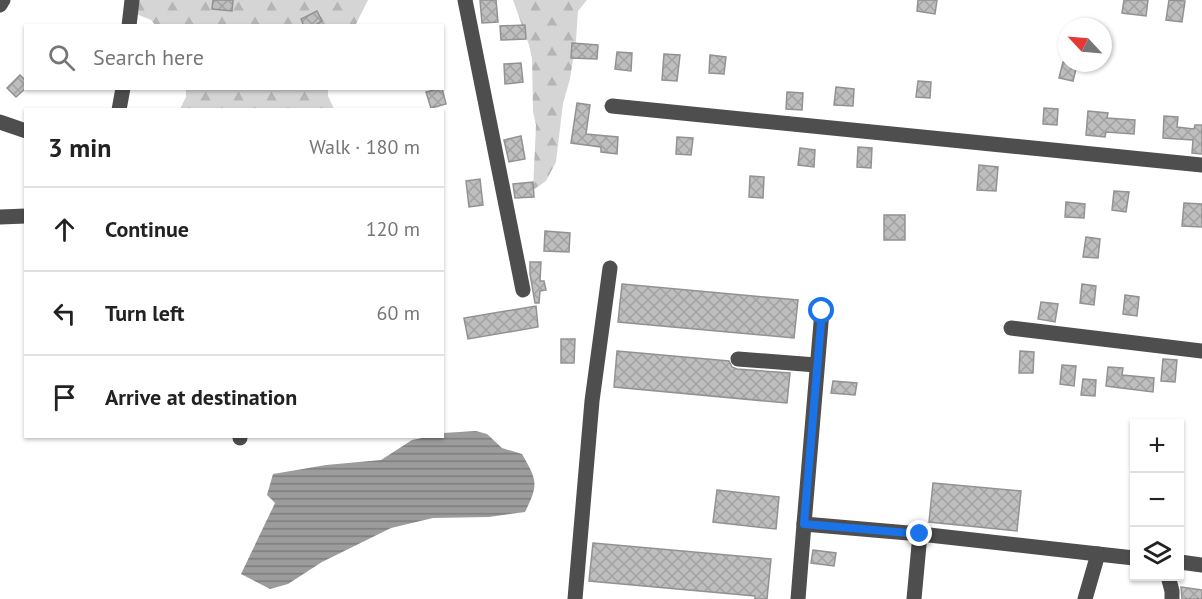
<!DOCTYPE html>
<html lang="en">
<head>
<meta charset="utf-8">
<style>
  :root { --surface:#fff; --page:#f6f6f6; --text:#222; --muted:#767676; --line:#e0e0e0 }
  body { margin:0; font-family:"PT Sans",sans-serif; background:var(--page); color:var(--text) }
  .controls { position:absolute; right:18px; bottom:18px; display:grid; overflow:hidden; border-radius:0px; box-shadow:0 2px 4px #0004 }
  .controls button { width:54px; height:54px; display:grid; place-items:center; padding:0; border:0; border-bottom:2px solid var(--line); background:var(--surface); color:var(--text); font:30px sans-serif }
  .compass { position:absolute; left:1058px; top:18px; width:54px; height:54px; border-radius:50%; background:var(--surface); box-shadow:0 2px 4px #0004; rotate:296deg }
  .stop { position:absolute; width:18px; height:18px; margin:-14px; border:4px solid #1a73e8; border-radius:50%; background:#fff }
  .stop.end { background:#1a73e8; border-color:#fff; box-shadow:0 2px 6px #0008 }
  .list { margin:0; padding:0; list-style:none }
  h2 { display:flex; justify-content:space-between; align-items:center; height:78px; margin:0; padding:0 24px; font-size:26px }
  h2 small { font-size:20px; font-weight:400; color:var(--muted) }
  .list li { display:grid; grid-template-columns:39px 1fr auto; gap:18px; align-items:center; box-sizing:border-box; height:84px; padding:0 24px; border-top:2px solid var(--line) }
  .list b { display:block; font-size:22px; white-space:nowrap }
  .list em { font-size:20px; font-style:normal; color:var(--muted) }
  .icon { flex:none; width:33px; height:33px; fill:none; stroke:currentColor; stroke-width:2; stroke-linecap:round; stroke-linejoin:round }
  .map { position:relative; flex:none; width:1202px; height:599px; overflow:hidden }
  .search { position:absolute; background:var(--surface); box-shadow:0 2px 4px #0004; left:24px; top:24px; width:420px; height:66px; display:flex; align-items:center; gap:15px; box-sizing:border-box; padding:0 21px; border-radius:0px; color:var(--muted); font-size:22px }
  .panel { position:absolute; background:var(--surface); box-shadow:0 2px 4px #0004; left:24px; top:108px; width:420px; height:330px; border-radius:0px }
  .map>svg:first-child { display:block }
</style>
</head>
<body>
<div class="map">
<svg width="1202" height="599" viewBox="0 0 1202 599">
  <defs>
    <pattern id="forest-firs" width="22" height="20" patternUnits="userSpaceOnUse" patternTransform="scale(1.5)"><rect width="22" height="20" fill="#d5d5d5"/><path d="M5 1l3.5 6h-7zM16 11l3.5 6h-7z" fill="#b5b5b5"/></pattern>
    <pattern id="water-rules" width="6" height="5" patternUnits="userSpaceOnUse" patternTransform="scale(1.5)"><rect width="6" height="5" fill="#9c9c9c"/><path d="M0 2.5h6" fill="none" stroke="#7d7d7d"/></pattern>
    <pattern id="building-cross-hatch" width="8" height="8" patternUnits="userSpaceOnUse" patternTransform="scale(1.5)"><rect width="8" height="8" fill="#bebebe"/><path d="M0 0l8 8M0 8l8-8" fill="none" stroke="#a2a2a2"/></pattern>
  </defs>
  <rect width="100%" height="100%" fill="#fff"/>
  <g fill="url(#forest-firs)">
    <polygon points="126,0 368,0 355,26 155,25 151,20 134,13"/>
    <polygon points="513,0 587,0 578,11 576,40 570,79 563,103 556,162 546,181 533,190 536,125 533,112 532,59 529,45"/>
    <polygon points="186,89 328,89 328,96 334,109 180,109 186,97"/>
  </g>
  <path fill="url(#water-rules)" d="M476,431L487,434L502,448L522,454C537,480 539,484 525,512L489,517L433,518L391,528L322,562L288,584L270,589L241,574L275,503L267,495L273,474L326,465L381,460L412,440L427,437L442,436L443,433Z"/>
  <g fill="url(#building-cross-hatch)" stroke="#929292" stroke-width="1.5">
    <polygon points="213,0 233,0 232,11 212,9"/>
    <polygon points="480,0 496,0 498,22 482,23"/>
    <polygon points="918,0 937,0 935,14 917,11"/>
    <polygon points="1124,0 1148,0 1146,16 1122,13"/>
    <polygon points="1169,0 1185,1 1182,22 1166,20"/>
    <polygon points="317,11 322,21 314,26 304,26 301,19"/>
    <polygon points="525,25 526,39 501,40 500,26"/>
    <polygon points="572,43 598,45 597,59 571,58"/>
    <polygon points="617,52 632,53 631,71 615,69"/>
    <polygon points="664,54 680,55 677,81 662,80"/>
    <polygon points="710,55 726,57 724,74 709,73"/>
    <polygon points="1063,62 1077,65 1073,81 1059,78"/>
    <polygon points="521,63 523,82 505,84 504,64"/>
    <polygon points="20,75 26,81 26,88 16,97 7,88"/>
    <polygon points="918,81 931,82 930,98 916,97"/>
    <polygon points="836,87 854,89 853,106 834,105"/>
    <polygon points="442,88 446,104 431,108 426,92"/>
    <polygon points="787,92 803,93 802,110 786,109"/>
    <polygon points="577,103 590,105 586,134 618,137 617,154 601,152 601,147 571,143"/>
    <polygon points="1044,108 1058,109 1057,125 1043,124"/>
    <polygon points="1088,111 1108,113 1107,118 1135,120 1134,134 1106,132 1105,137 1086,135"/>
    <polygon points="1164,116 1178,117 1177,127 1194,129 1195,125 1202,125 1202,154 1192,153 1193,140 1163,138"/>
    <polygon points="521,136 525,159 509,162 504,140"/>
    <polygon points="677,137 693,138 691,155 676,154"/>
    <polygon points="858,147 872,148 871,168 857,167"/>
    <polygon points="800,148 815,150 814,167 798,165"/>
    <polygon points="979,165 998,167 996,191 977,190"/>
    <polygon points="750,176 764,177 763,198 749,197"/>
    <polygon points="480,179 483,205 469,207 466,181"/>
    <polygon points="533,182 534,197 515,198 513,184"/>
    <polygon points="1114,191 1129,192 1126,212 1112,210"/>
    <polygon points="1066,202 1085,204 1084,218 1065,217"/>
    <polygon points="1184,203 1202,204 1202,227 1182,226"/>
    <rect x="884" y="215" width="21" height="25"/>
    <polygon points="545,231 570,233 569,252 544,251"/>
    <polygon points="1086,237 1100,239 1098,258 1083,257"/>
    <polygon points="530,262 541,262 540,281 544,281 546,290 540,291 539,303 535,303 530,274"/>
    <polygon points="622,284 798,300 794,338 618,322"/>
    <polygon points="1082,284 1096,286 1094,305 1080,303"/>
    <polygon points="1125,295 1139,297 1137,316 1123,314"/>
    <polygon points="1041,302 1058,304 1055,322 1038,319"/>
    <polygon points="536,306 538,327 468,339 464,318"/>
    <polygon points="561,339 575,339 574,363 561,363"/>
    <polygon points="617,351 729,361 732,367 737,369 790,373 787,403 614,387"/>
    <polygon points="1020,351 1034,352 1033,373 1019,373"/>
    <polygon points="1163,359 1177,360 1175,382 1161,381"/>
    <polygon points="1062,365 1076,366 1074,386 1060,384"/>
    <polygon points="1108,367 1123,368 1122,375 1154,378 1153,392 1106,386"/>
    <polygon points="1083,379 1096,380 1095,396 1081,395"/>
    <polygon points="833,381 857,383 855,395 831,393"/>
    <polygon points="933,483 1021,491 1017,531 929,522"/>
    <polygon points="717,490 779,497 776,529 713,522"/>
    <polygon points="593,543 771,559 767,599 755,599 755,596 589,581"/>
    <polygon points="813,550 836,553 834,566 811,563"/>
    <polygon points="1181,587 1202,590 1202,599 1182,599"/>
  </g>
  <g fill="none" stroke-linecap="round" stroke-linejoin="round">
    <g stroke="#4e4e4e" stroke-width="15">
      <polyline points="465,0 523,290"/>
      <polyline points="0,5 3,0"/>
      <polyline points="129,26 132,0"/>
      <polyline points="612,106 1202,165"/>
      <polyline points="119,110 123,88"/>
      <polyline points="0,122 26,131"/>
      <polyline points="0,217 26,216"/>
      <polyline points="1011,328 1202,351"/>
      <polyline points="738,359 816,365"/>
      <polyline points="240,438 240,436"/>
      <polyline points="804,524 822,311"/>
      <polyline points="1180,562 1202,565"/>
      <polyline points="1168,576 1172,591 1172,599"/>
      <polyline points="575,599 592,401 610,268"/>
      <polyline points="798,599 804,524 920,534"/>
      <polyline points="914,599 920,534 1098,554"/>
      <polyline points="1085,599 1098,554 1134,558"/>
    </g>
  </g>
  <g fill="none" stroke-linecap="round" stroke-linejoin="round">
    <polyline stroke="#1a73e8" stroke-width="8" points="822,311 804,524 920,534"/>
  </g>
</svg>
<div class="controls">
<button>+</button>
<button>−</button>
<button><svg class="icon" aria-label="layers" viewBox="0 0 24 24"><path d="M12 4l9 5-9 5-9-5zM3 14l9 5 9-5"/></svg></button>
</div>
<svg class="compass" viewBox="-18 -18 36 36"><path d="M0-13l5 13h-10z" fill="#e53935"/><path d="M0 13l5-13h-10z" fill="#767676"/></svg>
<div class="stop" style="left:822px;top:311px"></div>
<div class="stop end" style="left:920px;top:534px"></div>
<div class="search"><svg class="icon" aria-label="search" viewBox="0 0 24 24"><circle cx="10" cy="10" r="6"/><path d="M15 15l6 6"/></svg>Search here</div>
<section class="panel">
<h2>3 min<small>Walk · 180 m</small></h2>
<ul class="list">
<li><svg class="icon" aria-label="ahead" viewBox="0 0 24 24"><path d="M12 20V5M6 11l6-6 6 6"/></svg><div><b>Continue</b></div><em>120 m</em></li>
<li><svg class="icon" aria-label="left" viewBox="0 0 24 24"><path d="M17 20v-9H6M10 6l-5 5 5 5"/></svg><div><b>Turn left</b></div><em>60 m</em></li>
<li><svg class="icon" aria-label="arrive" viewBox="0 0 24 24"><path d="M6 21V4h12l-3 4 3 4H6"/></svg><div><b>Arrive at destination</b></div></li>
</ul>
</section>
</div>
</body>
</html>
